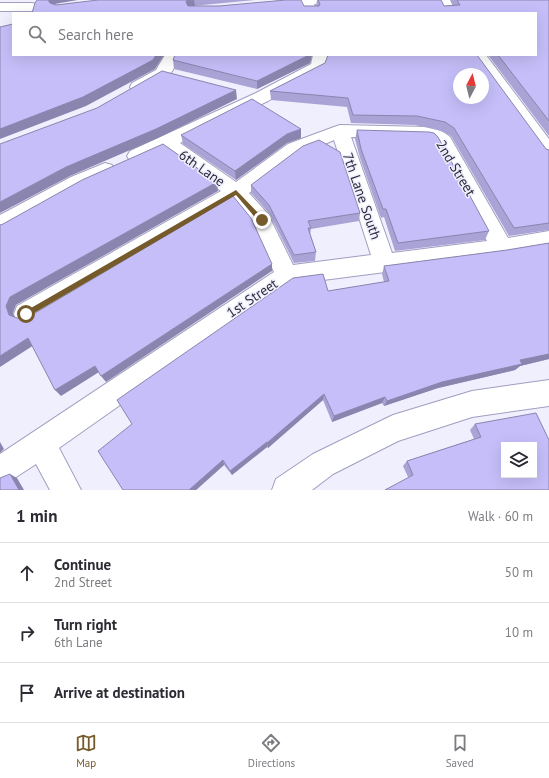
<!DOCTYPE html>
<html lang="en">
<head>
<meta charset="utf-8">
<style>
  :root { --surface:#fff; --page:#f7f7f7; --text:#2b2b33; --muted:#7c7c81; --line:#e1e1e2; --accent:#755a2c }
  body { margin:0; font-family:"PT Sans",sans-serif; background:var(--page); color:var(--text) }
  .controls { position:absolute; right:12px; bottom:12px; display:grid; overflow:hidden; border-radius:0px; box-shadow:0 4px 16px #0002 }
  .controls button { width:36px; height:36px; display:grid; place-items:center; padding:0; border:0; border-bottom:1px solid var(--line); background:var(--surface); color:var(--text); font:20px sans-serif }
  .compass { position:absolute; left:453px; top:68px; width:36px; height:36px; border-radius:50%; background:var(--surface); box-shadow:0 4px 16px #0002; rotate:7deg }
  .stop { position:absolute; width:12px; height:12px; margin:-9px; border:3px solid #755a2c; border-radius:50%; background:#fff }
  .stop.end { background:#755a2c; border-color:#fff; box-shadow:0 1px 4px #0008 }
  .list { margin:0; padding:0; list-style:none }
  h2 { display:flex; justify-content:space-between; align-items:center; height:52px; margin:0; padding:0 16px; font-size:17px }
  h2 small { font-size:13px; font-weight:400; color:var(--muted) }
  .list li { display:grid; grid-template-columns:26px 1fr auto; gap:12px; align-items:center; box-sizing:border-box; height:60px; padding:0 16px; border-top:1px solid var(--line) }
  .list b { display:block; font-size:15px; white-space:nowrap }
  .list p { margin:0; font-size:13px; white-space:nowrap; color:var(--muted) }
  .list em { font-size:13px; font-style:normal; color:var(--muted) }
  .icon { flex:none; width:22px; height:22px; fill:none; stroke:currentColor; stroke-width:2; stroke-linecap:round; stroke-linejoin:round }
  .map { position:relative; flex:none; width:549px; height:490px; overflow:hidden }
  .search { position:absolute; background:var(--surface); box-shadow:0 4px 16px #0002; left:12px; right:12px; top:12px; height:44px; display:flex; align-items:center; gap:10px; box-sizing:border-box; padding:0 14px; border-radius:0px; color:var(--muted); font-size:15px }
  .sheet { height:232px; background:var(--surface) }
  nav { display:flex; justify-content:space-around; align-items:center; box-sizing:border-box; height:56px; border-top:1px solid var(--line); background:var(--surface); font-size:11px; color:var(--muted) }
  nav a { display:grid; justify-items:center; gap:2px }
  nav .on { color:var(--accent) }
  .map>svg:first-child { display:block }
</style>
</head>
<body>
<div class="map">
<svg width="549" height="490" viewBox="0 0 549 490">
  <rect width="100%" height="100%" fill="#f0effe"/>
  <g fill="none" stroke-linecap="round" stroke-linejoin="round">
    <g stroke="#a19ec0" stroke-width="2">
      <polygon id="pedestrian" points="277,0 325,0 323,3 318,4 283,6 278,5 276,2"/>
    </g>
    <g stroke="#a19ec0" stroke-width="2">
      <g id="minor">
        <polygon points="298,0 312,0 318,13 304,13"/>
        <polygon points="436,0 450,0 456,13 442,13"/>
        <polygon points="0,3 32,3 37,4 39,7 37,10 32,11 0,11"/>
        <path d="M165,55H181C177,62 173,72 167,77C158,84 143,93 132,91L130,87L132,83L156,70Z"/>
        <path d="M313,55H329L324,70L268,101L180,143L236,182L288,144L334,127L340,125L427,127C435,129 444,131 450,137L508,238L549,231V249L502,257L292,284L59,448L81,490H50L36,464L10,481L0,486V454L274,272L253,225L234,203L35,322L26,325L17,322L14,314L17,306L221,191L164,151L144,161L137,163L130,161L127,156L130,151L256,93L311,64ZM351,137L426,139L432,141L436,145L487,241L392,253ZM334,140L371,255L293,265L268,214L249,193L302,154Z"/>
        <polygon points="470,55 486,55 549,139 549,159 542,157"/>
        <polygon points="105,163 112,165 115,170 112,175 85,187 8,231 0,233 0,215 71,177"/>
      </g>
    </g>
    <g stroke="#a19ec0" stroke-width="2">
      <polygon id="tertiary" points="549,380 549,406 472,417 398,441 333,474 312,490 272,490 276,479 313,454 393,415 472,391"/>
    </g>
    <use href="#pedestrian" fill="#fff" fill-rule="evenodd"/>
    <use href="#minor" fill="#fff" fill-rule="evenodd"/>
    <use href="#tertiary" fill="#fff" fill-rule="evenodd"/>
  </g>
  <g fill="#a9a3d6">
    <polygon points="37,0 59,3 53,4 56,5 98,0 255,0 192,6 316,6 317,0 441,0 444,6 453,5 451,0 549,0 549,136 488,55 536,55 536,13 32,13"/>
    <polygon points="175,55 312,55 310,63 257,89 174,69 173,60"/>
    <polygon points="325,63 549,150 549,230 509,236 451,136 442,131 415,125 351,123 347,107 271,100 270,91"/>
    <polygon points="357,130 489,231 485,240 395,251 384,217 381,218 360,158 355,139"/>
    <polygon points="181,135 301,138 287,143 236,180 183,144"/>
    <polygon points="251,185 360,213 359,221 311,229 310,235 316,252 315,261 294,263 269,213 251,193"/>
    <polygon points="549,243 549,359 520,366 515,370 438,388 384,406 382,403 332,422 323,400 268,448 267,447 232,475 224,465 196,490 123,490 328,291 384,282 382,274 384,266 507,250"/>
    <polygon points="475,424 549,440 408,477 403,466 407,461 474,439 470,430"/>
  </g>
  <g fill="#8a85ae">
    <polygon points="48,0 78,0 54,4 51,7"/>
    <polygon points="187,0 194,0 195,6 190,7 187,10 186,2"/>
    <polygon points="156,55 164,55 155,69 86,106 0,139 0,129"/>
    <polygon points="309,55 312,55 310,63 257,89 257,81"/>
    <polygon points="236,90 237,99 158,138 70,176 0,213 0,202 66,167"/>
    <polygon points="301,129 301,138 287,143 236,180 235,171 287,134"/>
    <polygon points="217,182 218,191 16,305 13,313 16,323 9,315 6,306 10,297"/>
    <polygon points="272,264 272,271 106,382 101,376"/>
    <polygon points="28,338 34,345 0,367 0,356"/>
    <polygon points="549,354 549,359 520,366 515,370 438,388 384,406 387,401 442,382 520,360"/>
    <polygon points="95,366 99,372 61,396 55,390"/>
    <polygon points="324,394 323,400 268,448 267,443"/>
    <polygon points="385,397 382,403 332,422 334,416"/>
    <polygon points="0,442 4,449 0,453"/>
    <polygon points="267,442 267,447 232,475 230,471"/>
    <polygon points="223,460 224,465 196,490 189,490"/>
    <polygon points="10,474 17,478 24,490 19,490"/>
  </g>
  <g fill="#c5bef9" stroke="#8a85ae" fill-rule="evenodd">
    <polygon points="37,0 48,0 50,3 56,5 98,0 187,0 186,2 188,6 219,6 286,0 301,0 304,6 319,6 320,4 318,0 441,0 444,6 460,5 457,0 549,0 549,121 498,55 536,55 536,13 32,13 35,3"/>
    <polygon points="13,24 13,55 156,55 153,60 83,97 0,129 0,27"/>
    <polygon points="175,55 309,55 257,81 173,60"/>
    <path d="M328,55H477L546,149L549,150V223L514,228L454,128L445,122L417,116L353,115L348,98L270,91L325,63ZM459,74H483V98H459Z"/>
    <polygon points="162,71 236,90 156,129 66,167 0,202 0,144 97,108"/>
    <polygon points="252,99 301,129 287,134 235,171 181,135"/>
    <polygon points="357,130 429,132 434,133 438,137 489,231 398,243 386,209 383,209 361,149"/>
    <polygon points="319,140 340,152 360,213 308,221 311,228 308,228 316,252 294,255 269,205 251,185 303,146"/>
    <polygon points="163,144 217,182 10,297 6,306 9,315 20,319 30,316 233,196 251,218 272,264 101,376 95,366 55,390 28,338 0,356 0,225 3,224 82,180"/>
    <polygon points="549,243 549,354 520,360 522,364 442,382 387,401 385,397 334,416 324,394 267,443 267,442 230,471 223,460 189,490 123,490 98,451 132,424 117,400 293,278 323,274 328,291 389,281 384,266 507,250"/>
    <path d="M536,413L549,440V490H385L413,475L407,461L481,437L475,424ZM504,445H534V475H504Z"/>
    <polygon points="10,474 19,490 0,490 0,478"/>
  </g>
  <polygon fill="#755a2c" points="236,190 264,219 264,222 259,222 236,195 29,316 24,316 24,312"/>
  <g text-anchor="middle" dominant-baseline="central" stroke-width="3" stroke-linejoin="round" paint-order="stroke">
    <g font-size="14" fill="#2d2c3a" stroke="#f0effe">
      <text transform="translate(202 168) rotate(35)">6th Lane</text>
      <text transform="translate(456 168) rotate(59)">2nd Street</text>
      <text transform="translate(362 196) rotate(71)">7th Lane South</text>
      <text transform="translate(252 298) rotate(-34)">1st Street</text>
    </g>
  </g>
</svg>
<div class="controls">
<button><svg class="icon" aria-label="layers" viewBox="0 0 24 24"><path d="M12 4l9 5-9 5-9-5zM3 14l9 5 9-5"/></svg></button>
</div>
<svg class="compass" viewBox="-18 -18 36 36"><path d="M0-13l5 13h-10z" fill="#e53935"/><path d="M0 13l5-13h-10z" fill="#7c7c81"/></svg>
<div class="stop" style="left:26px;top:314px"></div>
<div class="stop end" style="left:262px;top:220px"></div>
<div class="search"><svg class="icon" aria-label="search" viewBox="0 0 24 24"><circle cx="10" cy="10" r="6"/><path d="M15 15l6 6"/></svg>Search here</div>
</div>
<section class="sheet">
<h2>1 min<small>Walk · 60 m</small></h2>
<ul class="list">
<li><svg class="icon" aria-label="ahead" viewBox="0 0 24 24"><path d="M12 20V5M6 11l6-6 6 6"/></svg><div><b>Continue</b><p>2nd Street</p></div><em>50 m</em></li>
<li><svg class="icon" aria-label="right" viewBox="0 0 24 24"><path d="M7 20v-9h11M14 6l5 5-5 5"/></svg><div><b>Turn right</b><p>6th Lane</p></div><em>10 m</em></li>
<li><svg class="icon" aria-label="arrive" viewBox="0 0 24 24"><path d="M6 21V4h12l-3 4 3 4H6"/></svg><div><b>Arrive at destination</b></div></li>
</ul>
</section>
<nav>
<a class="on"><svg class="icon" aria-label="map" viewBox="0 0 24 24"><path d="M3 6l6-2 6 2 6-2v14l-6 2-6-2-6 2zM9 4v14M15 6v14"/></svg>Map</a>
<a><svg class="icon" aria-label="directions" viewBox="0 0 24 24"><path d="M12 3l9 9-9 9-9-9zM9 14v-3h6M13 9l2 2-2 2"/></svg>Directions</a>
<a><svg class="icon" aria-label="saved" viewBox="0 0 24 24"><path d="M7 4h10v16l-5-4-5 4z"/></svg>Saved</a>
</nav>
</body>
</html>
